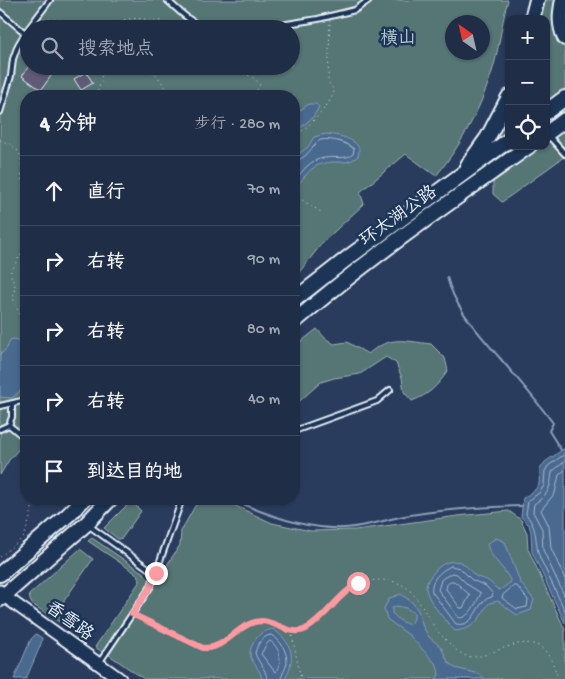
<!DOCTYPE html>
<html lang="zh">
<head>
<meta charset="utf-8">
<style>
  :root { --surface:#202d46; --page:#2d3951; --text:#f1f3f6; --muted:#a2a8b3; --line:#3d495f }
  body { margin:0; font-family:"Gochi Hand","LXGW WenKai TC",sans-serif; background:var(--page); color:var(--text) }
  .controls { position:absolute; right:15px; top:15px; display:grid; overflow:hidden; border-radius:10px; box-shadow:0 1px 4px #0004 }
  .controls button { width:45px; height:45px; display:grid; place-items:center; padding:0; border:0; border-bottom:1px solid var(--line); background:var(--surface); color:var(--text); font:25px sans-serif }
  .compass { position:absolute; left:445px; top:15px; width:45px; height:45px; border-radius:50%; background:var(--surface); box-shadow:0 1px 4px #0004; rotate:326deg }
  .stop { position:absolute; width:15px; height:15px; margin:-11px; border:4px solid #ff9aa2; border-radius:50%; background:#fff }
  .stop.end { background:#ff9aa2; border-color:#fff; box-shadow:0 1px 5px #0008 }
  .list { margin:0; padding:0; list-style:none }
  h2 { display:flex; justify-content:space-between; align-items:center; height:65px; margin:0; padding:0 20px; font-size:21px }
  h2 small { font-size:16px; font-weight:400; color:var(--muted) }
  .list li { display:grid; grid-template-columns:32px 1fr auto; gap:15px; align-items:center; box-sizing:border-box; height:70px; padding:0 20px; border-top:1px solid var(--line) }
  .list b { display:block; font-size:19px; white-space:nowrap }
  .list em { font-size:16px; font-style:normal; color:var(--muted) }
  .icon { flex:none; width:28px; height:28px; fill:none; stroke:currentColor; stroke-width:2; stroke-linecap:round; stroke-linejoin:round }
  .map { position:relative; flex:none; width:565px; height:679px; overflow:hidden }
  .search { position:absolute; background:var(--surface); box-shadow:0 1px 4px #0004; left:20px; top:20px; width:280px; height:55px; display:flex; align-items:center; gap:12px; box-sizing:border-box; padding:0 18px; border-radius:28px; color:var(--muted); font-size:19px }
  .panel { position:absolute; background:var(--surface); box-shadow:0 1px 4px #0004; left:20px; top:90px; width:280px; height:415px; border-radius:20px }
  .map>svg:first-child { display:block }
</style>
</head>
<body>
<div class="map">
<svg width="565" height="679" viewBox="0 0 565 679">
  <rect width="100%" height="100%" fill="#2a3c5d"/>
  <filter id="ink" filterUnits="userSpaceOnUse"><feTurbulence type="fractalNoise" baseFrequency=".02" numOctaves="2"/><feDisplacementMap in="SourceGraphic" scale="10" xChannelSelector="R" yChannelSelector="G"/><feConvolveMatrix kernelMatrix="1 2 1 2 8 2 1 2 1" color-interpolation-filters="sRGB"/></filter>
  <g filter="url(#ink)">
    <g fill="#567574" stroke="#9fb3b6" fill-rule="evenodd">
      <path d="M0,0H508C501,25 499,51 491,75C478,114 461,145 436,176L406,154L360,192L364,204L323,242L294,279V96H26V441L9,460L0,475ZM452,22H482V52H452ZM29,29H291V66H29Z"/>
      <polygon points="544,0 565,0 565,156 502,202 493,194 493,140 509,113 509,146 546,146 546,19 539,19"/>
      <path d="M317,329L325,338L334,344L347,342L368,354C391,335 404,341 431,344L445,358L448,371C436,387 430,394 412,401L404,392L402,378L396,363L386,357L360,374L334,378L321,382L294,406V347Z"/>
      <polygon points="199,499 221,499 272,523 311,531 355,530 458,516 509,511 521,520 527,533 528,549 565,630 565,679 144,679 109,655 180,545 181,531"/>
      <polygon points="131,501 141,511 122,538 118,539 104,528"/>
      <polygon points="92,538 145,574 150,582 102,652 95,647 140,581 137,574 88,541"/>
      <polygon points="80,549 93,559 59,608 73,619 67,627 32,604 30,600 29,595"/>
    </g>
    <g fill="#49698f" stroke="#899fb9" fill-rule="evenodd">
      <polygon points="309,104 316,104 319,107 313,117 294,133 294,114"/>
      <path d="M326,134C335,135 351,137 357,145C360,148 359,152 358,156C347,166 338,160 325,163C310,165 302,180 294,191V158L308,147L314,137Z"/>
      <polygon points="14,339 21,341 26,353 26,386 12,398 0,397 0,355 7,348 10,340"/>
      <polygon points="565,448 565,623 532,552 531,532 529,525 521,517 523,498 535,490 539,484 540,469 545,462"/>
      <path d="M496,538L505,542L520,582L534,600L531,610L517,615L498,601L489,603C478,619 477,628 455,631C447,622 425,599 426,586C427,579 434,572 439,567C445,562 452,560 460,562C466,564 470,571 474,575C479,579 484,578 488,581C493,584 494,588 500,590L511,582C505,567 490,559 487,544Z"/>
      <path d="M401,594L412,602L418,610L423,627L429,637L441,647L448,662L455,668L479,674L485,679H437L439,674L437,665L410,636L387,619L384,608L390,598ZM397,606L406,608L414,613V619L409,625L399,620L392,613V608Z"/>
      <path d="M273,629C293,643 296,658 285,679H262C259,662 241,660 256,639C261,632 265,631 273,629Z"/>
      <polygon points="36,634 42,638 41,644 26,679 14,679 31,639"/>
    </g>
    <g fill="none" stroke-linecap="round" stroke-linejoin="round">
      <g stroke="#a8bbce" stroke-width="1">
        <path d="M294,161C306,160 311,147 320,140C331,138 346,142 354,149L353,154C347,160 334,156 325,158C310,159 302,171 294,183"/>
        <path d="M565,454L548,466L545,471L544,486L539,493L528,501L526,514C540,533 533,539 540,558L565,611"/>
        <path d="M565,461L552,472C550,489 549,494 534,504L533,512L542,529L543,550L565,597"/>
        <polyline points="565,470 559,475 555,493 541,510 549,526 551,548 565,579"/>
        <path d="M451,566L460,568L472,580L486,586L493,594L492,597C475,600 477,628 456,624L432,592C430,580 440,571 451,566Z"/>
        <path d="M452,573L457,574L468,585L481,593C477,601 470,618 459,618L438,590L441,580Z"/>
        <polygon points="451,581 454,581 470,595 463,608 460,608 446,589 447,585"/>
        <polygon points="514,586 517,586 528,600 527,607 517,609 502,598 503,595"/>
        <path d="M270,641C281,648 283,663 275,672L261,654L266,645Z"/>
        <path d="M267,679C266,668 258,663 255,653C257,645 262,636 271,635C281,640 287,651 287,663C286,669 282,673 281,679"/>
      </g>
      <g stroke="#899fb9" stroke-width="2">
        <path d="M447,277C455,309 478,332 499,357C518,379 536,400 553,423L549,431L561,450"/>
        <path d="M231,499C264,514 307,530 344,528C364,527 385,520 404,516C443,509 482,507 522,506"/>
      </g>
    </g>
    <g fill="#5e5a76" stroke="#e8f1f8">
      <polygon points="29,66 58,66 41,90 22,76"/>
      <polygon points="86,72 93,83 81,90 74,79"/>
    </g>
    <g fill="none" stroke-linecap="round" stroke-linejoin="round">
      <g stroke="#e8f1f8" stroke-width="8">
        <g id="lane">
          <path d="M167,0C179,11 192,24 208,29"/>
          <polyline points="0,12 25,33"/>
          <polyline points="256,29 318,19 355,10 369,0"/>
          <polyline points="0,112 11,76 13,59 18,45 25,33 50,0"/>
          <polyline points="548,135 565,154"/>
          <polyline points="0,406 26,400"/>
          <polyline points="9,425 12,417 12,404"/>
          <polyline points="0,429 9,425 26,439"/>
          <polyline points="294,431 377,401 390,390"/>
          <polyline points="88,525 155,573"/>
          <polyline points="99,663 151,586 182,499"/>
        </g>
      </g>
      <g stroke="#e8f1f8" stroke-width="15">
        <polyline id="secondary" points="0,591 4,596 120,679"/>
      </g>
      <g stroke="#e8f1f8" stroke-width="18">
        <g id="highway">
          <path d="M563,0C560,14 559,24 565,38"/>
          <polyline points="532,19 537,0"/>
          <polyline points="546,112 565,98"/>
          <polyline points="546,134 565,120"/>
          <polyline points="468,165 488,137 509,97"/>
          <polyline points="294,300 349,257 509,140"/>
          <path d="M294,322C368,258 449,203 529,146"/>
          <polyline points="0,574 68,515 84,499"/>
          <polyline points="0,599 86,524 110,499"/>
        </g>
      </g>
      <g stroke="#e8f1f8" stroke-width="1" stroke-dasharray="1 4" stroke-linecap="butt">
        <polyline points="44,19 61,20 71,29"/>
        <path d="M107,29C120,14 145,19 161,21L166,29"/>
        <polyline points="138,66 155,73 172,96"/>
        <path d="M210,66C228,81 247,65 260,85L253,96"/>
        <polyline points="96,96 102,78 97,66"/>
        <path d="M294,137C307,128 332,105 334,90L328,82L330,22"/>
        <path d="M0,140C27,150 20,159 22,183L26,187"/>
        <polyline points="294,195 321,212"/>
        <polyline points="26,245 10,273 15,286 13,298 26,330"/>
        <polyline points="0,557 24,537 30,518 34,499"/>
        <path d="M137,617L203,648C225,650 237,624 260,622C275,620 288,635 303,631C310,628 317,622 321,617C339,597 351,580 380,580C411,580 417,600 432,623C437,632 444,638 452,646C457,651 463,656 471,657C485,657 495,650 507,647C539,636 550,650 558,679"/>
        <polyline points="291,631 301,679"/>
      </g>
      <use href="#lane" stroke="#1d3557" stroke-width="4"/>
      <use href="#secondary" stroke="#1d3557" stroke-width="11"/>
      <use href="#highway" stroke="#1d3557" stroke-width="14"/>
    </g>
  </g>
  <g fill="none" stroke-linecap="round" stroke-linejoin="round" filter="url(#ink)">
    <path stroke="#ff9aa2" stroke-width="6" d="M156,573L151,586L132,614L203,648C226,650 238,622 261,621C276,621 291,637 306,629C326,618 337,595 358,583"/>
  </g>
  <g text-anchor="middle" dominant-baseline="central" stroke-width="5" stroke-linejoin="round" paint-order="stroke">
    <g font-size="18" fill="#b5c6ca" stroke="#1d3557">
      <text x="398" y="39">横山</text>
    </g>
    <g font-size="18" fill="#e8f1f8" stroke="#1d3557">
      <text transform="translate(399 217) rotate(-36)">环太湖公路</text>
      <text transform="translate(69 622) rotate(36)">香雪路</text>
    </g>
  </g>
</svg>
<div class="controls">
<button>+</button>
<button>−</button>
<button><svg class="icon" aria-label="locate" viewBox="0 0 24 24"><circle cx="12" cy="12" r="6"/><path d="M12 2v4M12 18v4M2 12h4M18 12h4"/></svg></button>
</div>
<svg class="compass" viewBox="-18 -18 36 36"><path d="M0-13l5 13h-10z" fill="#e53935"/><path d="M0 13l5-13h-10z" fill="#a2a8b3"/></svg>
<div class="stop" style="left:358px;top:583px"></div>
<div class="stop end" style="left:156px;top:573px"></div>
<div class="search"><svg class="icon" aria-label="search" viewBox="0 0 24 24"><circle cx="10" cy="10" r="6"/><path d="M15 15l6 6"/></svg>搜索地点</div>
<section class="panel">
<h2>4 分钟<small>步行 · 280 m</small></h2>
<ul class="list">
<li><svg class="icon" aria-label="ahead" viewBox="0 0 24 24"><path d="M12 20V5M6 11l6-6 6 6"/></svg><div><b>直行</b></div><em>70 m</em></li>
<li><svg class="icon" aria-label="right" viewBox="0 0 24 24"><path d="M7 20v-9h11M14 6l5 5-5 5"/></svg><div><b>右转</b></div><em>90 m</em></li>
<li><svg class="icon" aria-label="right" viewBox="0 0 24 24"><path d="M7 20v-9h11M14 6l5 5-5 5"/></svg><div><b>右转</b></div><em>80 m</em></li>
<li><svg class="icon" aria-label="right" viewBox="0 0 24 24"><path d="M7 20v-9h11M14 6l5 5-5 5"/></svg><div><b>右转</b></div><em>40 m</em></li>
<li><svg class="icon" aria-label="arrive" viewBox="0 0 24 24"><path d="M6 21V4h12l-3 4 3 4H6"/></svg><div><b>到达目的地</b></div></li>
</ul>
</section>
</div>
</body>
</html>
